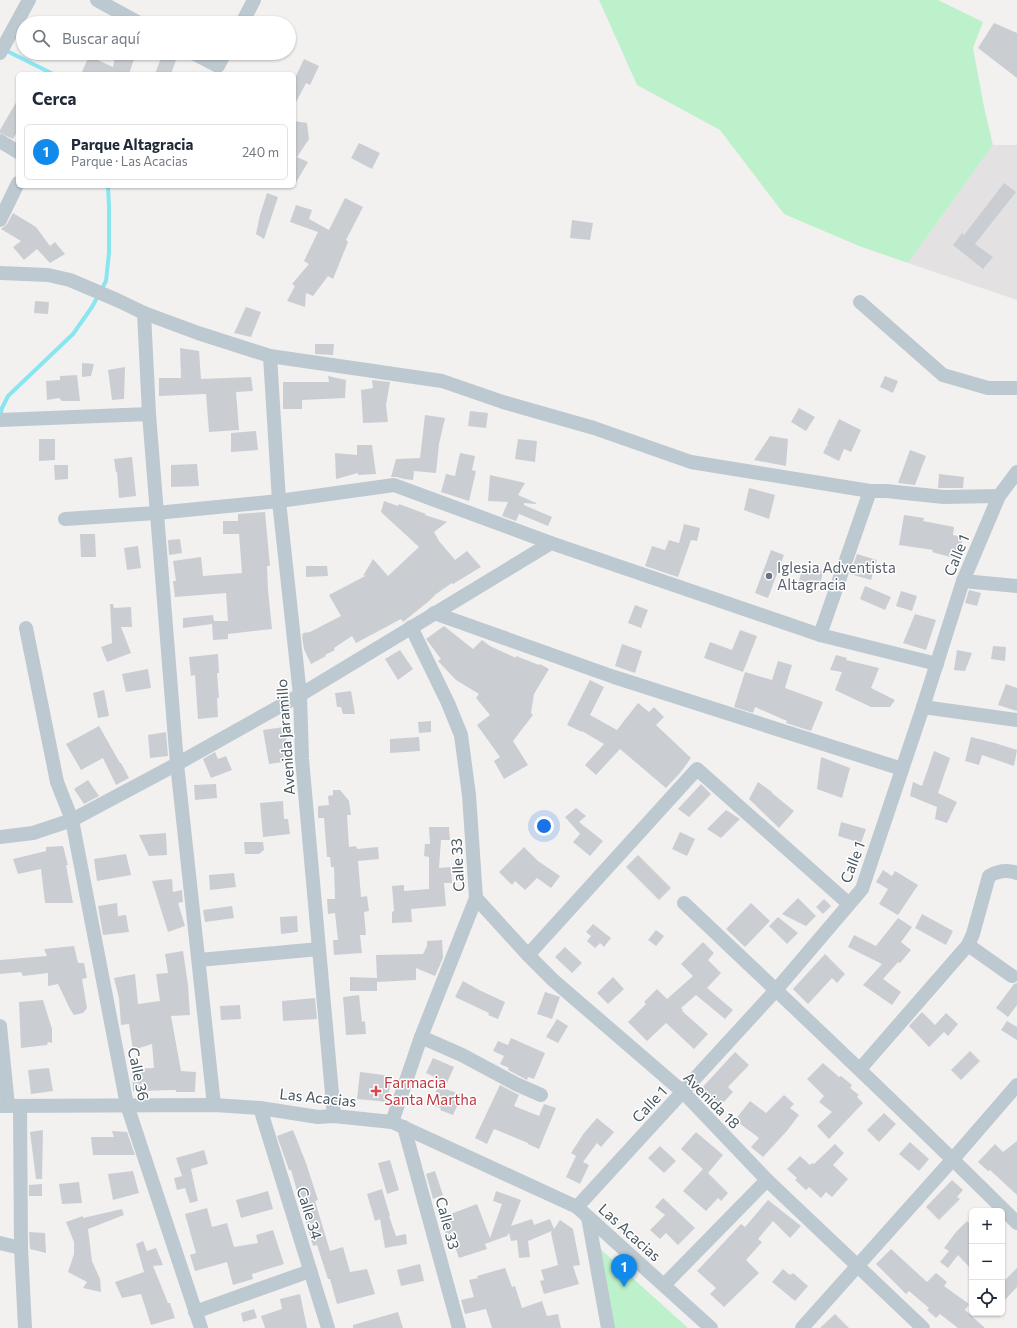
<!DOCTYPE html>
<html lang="es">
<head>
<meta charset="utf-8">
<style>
  :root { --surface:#fff; --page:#f6f6f7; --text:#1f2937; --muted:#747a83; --line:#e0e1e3; --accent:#118aeb }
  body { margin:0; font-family:Commissioner,sans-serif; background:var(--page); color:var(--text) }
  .controls { position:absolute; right:12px; bottom:12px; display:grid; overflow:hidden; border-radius:6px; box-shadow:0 1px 3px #0004 }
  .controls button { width:36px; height:36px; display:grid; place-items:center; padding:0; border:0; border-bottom:1px solid var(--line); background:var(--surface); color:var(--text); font:20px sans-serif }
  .you { position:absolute; left:544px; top:826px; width:14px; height:14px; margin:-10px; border:3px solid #fff; border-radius:50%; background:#1a73e8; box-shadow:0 0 0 6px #1a73e833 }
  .badge { display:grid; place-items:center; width:26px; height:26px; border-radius:50%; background:var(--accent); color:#fff; font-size:13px; font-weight:700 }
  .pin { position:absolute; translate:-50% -33px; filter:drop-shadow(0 1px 2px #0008) }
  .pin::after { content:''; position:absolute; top:21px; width:14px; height:12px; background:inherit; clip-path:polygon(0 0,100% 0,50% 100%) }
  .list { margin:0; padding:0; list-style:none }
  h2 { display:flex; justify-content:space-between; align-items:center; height:52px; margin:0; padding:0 16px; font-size:17px }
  h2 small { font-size:13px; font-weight:400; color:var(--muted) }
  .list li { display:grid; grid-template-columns:26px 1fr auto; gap:12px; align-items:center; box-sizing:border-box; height:56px; margin:0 8px 8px; padding:0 8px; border:1px solid var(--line); border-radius:6px }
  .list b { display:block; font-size:15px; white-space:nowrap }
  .list p { margin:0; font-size:13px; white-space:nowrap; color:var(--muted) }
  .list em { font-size:13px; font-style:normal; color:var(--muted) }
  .icon { flex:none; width:22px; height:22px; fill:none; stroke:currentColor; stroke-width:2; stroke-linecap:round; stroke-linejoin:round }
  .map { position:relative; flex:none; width:1017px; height:1328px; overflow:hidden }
  .search { position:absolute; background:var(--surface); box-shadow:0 1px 3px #0004; left:16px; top:16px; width:280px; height:44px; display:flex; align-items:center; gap:10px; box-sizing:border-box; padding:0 14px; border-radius:22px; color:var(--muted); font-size:15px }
  .panel { position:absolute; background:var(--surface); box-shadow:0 1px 3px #0004; left:16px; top:72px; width:280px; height:116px; border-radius:6px }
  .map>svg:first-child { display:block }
</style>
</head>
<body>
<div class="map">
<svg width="1017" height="1328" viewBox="0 0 1017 1328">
  <rect width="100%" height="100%" fill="#f3f0f0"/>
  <polygon fill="#e4e1e2" points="993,145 1017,145 1017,300 908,263"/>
  <g fill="#bdf1cb">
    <polygon points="599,0 938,0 983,22 973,48 984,107 993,145 908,263 859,246 784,214 720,130 637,85"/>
    <polygon points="597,1246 688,1328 613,1328"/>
  </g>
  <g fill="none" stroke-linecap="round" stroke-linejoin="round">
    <g stroke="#89e6f0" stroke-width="4">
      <polyline points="5,50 53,74"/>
      <polyline points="0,417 2,408 8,396 73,334 92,307 106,281 109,253 109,206 108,186"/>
    </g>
  </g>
  <g fill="#caced3">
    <polygon points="994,23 1017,33 1017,78 978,48"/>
    <polygon points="116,53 136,53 129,74 81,74 89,56 113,67"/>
    <polygon points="162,55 176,60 171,74 155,74"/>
    <polygon points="304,59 319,66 310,85 306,83 294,106 294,80"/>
    <polygon points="18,99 18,130 13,139 0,133 0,130"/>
    <polygon points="294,121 307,123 309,139 297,157 308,162 294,186"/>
    <polygon points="359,143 380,153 372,169 351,158"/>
    <polygon points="1004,183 1016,192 975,244 993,257 983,269 953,245 962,233 964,235"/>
    <polygon points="267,193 278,197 264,239 256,234 260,215"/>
    <polygon points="345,198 363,207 346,240 348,242 333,279 328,276 313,296 306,293 305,307 287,301 295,286 292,284 309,264 304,261 318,232 290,222 296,205 312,210 309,219 329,230"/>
    <polygon points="13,213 36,227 50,246 55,242 65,254 50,263 37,249 24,260 13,247 21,241 1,229 7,224"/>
    <polygon points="572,220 593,223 590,240 570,238"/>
    <polygon points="35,301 49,302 48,314 34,313"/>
    <polygon points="246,307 261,312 251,337 234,333"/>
    <polygon points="315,344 334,344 333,355 315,354"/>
    <polygon points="180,348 199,351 201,379 251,377 253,391 236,392 239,430 209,432 206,394 159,396 159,378 181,378"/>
    <polygon points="82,363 94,364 91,376 82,377"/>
    <polygon points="125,367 124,399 112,400 108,370"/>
    <polygon points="77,375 80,401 62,401 59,398 47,400 46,381 60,380 60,376"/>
    <polygon points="328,376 346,380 345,398 302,400 302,409 283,409 283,382 329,382"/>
    <polygon points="885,376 898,381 893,393 880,387"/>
    <polygon points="372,380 390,382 386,405 388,422 363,423 361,390 373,388"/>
    <polygon points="799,408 815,417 806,431 791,422"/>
    <polygon points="470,411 488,413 486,428 468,426"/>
    <polygon points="425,415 445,418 439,444 436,473 414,471 413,480 404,479 397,477 391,477 396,459 420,458"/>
    <polygon points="839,419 861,430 851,452 844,449 839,461 823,453 827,445 830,446 827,444"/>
    <polygon points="256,431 258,450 231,452 231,433"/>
    <polygon points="770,436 788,439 786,466 754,460"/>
    <polygon points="39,439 55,439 55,460 39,461"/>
    <polygon points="518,439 537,441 535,462 515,459"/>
    <polygon points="357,445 372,445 376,474 358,475 358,473 336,479 335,453 357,455"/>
    <polygon points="910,450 926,456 915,485 898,483"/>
    <polygon points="460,453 475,456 472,470 476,471 469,501 441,492 446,474 455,476"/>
    <polygon points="132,457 136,496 119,498 117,472 116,472 114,459"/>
    <polygon points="197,464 199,486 171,487 171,465"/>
    <polygon points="54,465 68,465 68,479 55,480"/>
    <polygon points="939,474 964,477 963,488 938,488"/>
    <polygon points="490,475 525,483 518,495 536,503 536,504 524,503 524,505 552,517 548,526 519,514 516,521 502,516 508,502 488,501"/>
    <polygon points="749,488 775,495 769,519 744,510"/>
    <polygon points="384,501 398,506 399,504 426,514 425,515 447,522 434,532 439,541 455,560 467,551 481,567 453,584 452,583 436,594 429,601 403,622 401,619 356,643 352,636 334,648 335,650 325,655 326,656 311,664 304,649 302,637 303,633 310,632 341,616 329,595 367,575 363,576 373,559 388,576 419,547 381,512"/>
    <polygon points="265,512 270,566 267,566 268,590 272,629 228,634 228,639 213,640 212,624 183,628 183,618 213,615 214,621 228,621 226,593 175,597 173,581 176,581 173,561 201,557 203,576 242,573 239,534 223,534 223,521 238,521 238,514"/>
    <polygon points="904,515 924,518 923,521 954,527 953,535 963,537 961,546 958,546 954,558 932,552 933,550 899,545"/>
    <polygon points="684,524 700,528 697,541 691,540 678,577 645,566 652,546 665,550 669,540 679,543"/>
    <polygon points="80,534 95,534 96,557 81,557"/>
    <polygon points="180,539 182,553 169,555 168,540"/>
    <polygon points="138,546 141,568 127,570 124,548"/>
    <polygon points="771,550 784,555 768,598 755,593"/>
    <polygon points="857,554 877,560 871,580 850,574"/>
    <polygon points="803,565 823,571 820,586 799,581"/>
    <polygon points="306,566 327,566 328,576 306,577"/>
    <polygon points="865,586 891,597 885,610 860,599"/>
    <polygon points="969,590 981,593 977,606 965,603"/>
    <polygon points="901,591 917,596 912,611 896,606"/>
    <polygon points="110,604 113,604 114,608 131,607 132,627 121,627 131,653 107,662 101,647 112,643"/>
    <polygon points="635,605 648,610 641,628 628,623"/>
    <polygon points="915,614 936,620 926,650 903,643"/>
    <polygon points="444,626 473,649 482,640 490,646 516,658 516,656 539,665 540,664 549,669 534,694 531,713 533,715 513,741 528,765 504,779 494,761 500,757 477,725 490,715 476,698 479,694 456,680 438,661 441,659 426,639"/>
    <polygon points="740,630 757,636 743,672 704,658 710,642 732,650"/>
    <polygon points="622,644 642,651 635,673 615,666"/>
    <polygon points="993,646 1006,647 1005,661 991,659"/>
    <polygon points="400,650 413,669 398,680 385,659"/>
    <polygon points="957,650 972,653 965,671 954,670"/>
    <polygon points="218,654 219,673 217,673 219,698 217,698 218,717 198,719 195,675 191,676 189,657"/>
    <polygon points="836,655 847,658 846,660 879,668 871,688 895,700 890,707 871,707 835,690 842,672 830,670"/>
    <polygon points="778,661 792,665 785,688 823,702 811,731 786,723 787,721 755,707 753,713 734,707 745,672 772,680"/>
    <polygon points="148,669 151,688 126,692 122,674"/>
    <polygon points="590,680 604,687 590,715 617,730 638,703 649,712 654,707 664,717 656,725 691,758 680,773 666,788 620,749 596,775 585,765 604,744 582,731 582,732 567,725"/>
    <polygon points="1006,684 1017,688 1017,711 998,705"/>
    <polygon points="104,690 109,716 98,718 93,693"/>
    <polygon points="351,691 355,714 343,714 341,707 337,707 335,693"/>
    <polygon points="431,721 431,732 419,733 418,722"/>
    <polygon points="99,726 120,763 121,763 129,778 116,785 103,758 81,770 66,744"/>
    <polygon points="284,727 290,761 269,764 263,730"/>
    <polygon points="166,732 168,756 150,758 148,735"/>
    <polygon points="419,737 420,751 390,753 390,739"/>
    <polygon points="971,737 995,743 1017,750 1014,766 982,755 979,765 965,761"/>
    <polygon points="934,751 950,758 938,793 957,802 947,823 935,819 937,807 910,796 913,782 922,786"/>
    <polygon points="215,752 218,759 226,756 232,770 211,778 203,759"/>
    <polygon points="821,757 850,768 842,798 817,789"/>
    <polygon points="88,780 99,796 84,804 74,789"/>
    <polygon points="758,782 772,792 772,793 794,811 779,828 749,799"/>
    <polygon points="216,784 217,798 195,800 194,785"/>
    <polygon points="701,784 711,794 689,817 678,809"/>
    <polygon points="333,790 340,790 349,801 351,815 347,815 349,847 356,846 357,849 378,847 379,859 358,861 361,897 367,896 369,911 364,912 366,935 360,935 362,953 334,955 333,940 338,940 335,913 328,914 327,899 335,899 334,867 331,867 330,857 327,857 324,818 318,818 318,806 329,805 328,796 333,795"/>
    <polygon points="283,801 284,819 288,819 290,834 263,837 260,803"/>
    <polygon points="576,808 586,816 579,822 603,841 590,856 573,842 580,834 565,817"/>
    <polygon points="726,810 740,819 721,838 707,829"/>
    <polygon points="841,822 866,829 861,843 838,836"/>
    <polygon points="429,827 449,827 450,840 441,840 439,868 451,867 452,883 444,883 446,906 411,909 412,922 392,923 392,912 394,911 392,886 404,885 404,891 429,889 429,857 424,856 425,844 430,844"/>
    <polygon points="680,832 695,839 687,856 672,849"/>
    <polygon points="166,833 167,855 149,856 139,835"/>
    <polygon points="244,842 263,842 264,850 259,854 245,854"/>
    <polygon points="63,846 68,865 66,865 73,903 45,903 41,869 18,874 13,859 46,851 46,847"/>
    <polygon points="524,847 538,861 560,876 551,888 537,878 525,890 515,881 512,885 499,872"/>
    <polygon points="126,854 131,875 97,881 94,859"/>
    <polygon points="638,855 671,888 659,900 626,867"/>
    <polygon points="883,870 892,876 895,871 918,885 898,915 879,904 888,889 876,882"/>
    <polygon points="234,873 236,887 210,890 209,875"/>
    <polygon points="172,879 173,892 182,890 183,902 178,903 185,926 168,932 152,881"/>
    <polygon points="798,898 816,916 806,926 782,914"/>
    <polygon points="824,899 831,906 823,914 816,907"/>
    <polygon points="117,903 118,916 126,915 129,932 103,935 98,906"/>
    <polygon points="751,903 770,921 745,947 726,929"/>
    <polygon points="232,906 234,918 205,922 203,910"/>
    <polygon points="922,914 953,931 946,945 915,928"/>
    <polygon points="297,916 298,932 281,934 280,917"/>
    <polygon points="778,917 798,933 787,944 769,926"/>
    <polygon points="898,918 912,927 901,942 911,950 900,963 898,962 883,979 901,992 892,1005 863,985 882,964 848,947 854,935 876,946"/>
    <polygon points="593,924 611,938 604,947 600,943 595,948 587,941 591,936 586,932"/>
    <polygon points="656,930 664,936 656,946 648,940"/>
    <polygon points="442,940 443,958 435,976 416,968 416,980 377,982 377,980 377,991 350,991 350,977 377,978 376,955 423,954 427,946 427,941"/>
    <polygon points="703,942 714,953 708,960 721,973 707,988 733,1010 725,1019 696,995 681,1008 683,1010 682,1011 708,1034 694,1049 666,1023 647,1041 628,1022 646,1004 644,1002 657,989 667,999 693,976 681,964"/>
    <polygon points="74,946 78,963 84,963 87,978 82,979 87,1008 83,1013 74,1015 70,1009 58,984 48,986 48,973 23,976 21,972 0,974 0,960 47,956 44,949"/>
    <polygon points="565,947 582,963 572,973 555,957"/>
    <polygon points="183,951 188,985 190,1015 171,1016 181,1071 196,1072 195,1092 176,1092 176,1090 133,1091 132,1069 154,1068 152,1044 133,1050 129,1024 121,1025 119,998 114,978 135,974 138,1004 160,1001 156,974 168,973 165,954"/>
    <polygon points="825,954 845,974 837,983 832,978 808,1004 793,989"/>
    <polygon points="613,977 624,989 608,1004 597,993"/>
    <polygon points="463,981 479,990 505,1002 498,1019 488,1015 489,1013 455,997"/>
    <polygon points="1017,983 1017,1005 1008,1017 996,1008 1014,984"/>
    <polygon points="545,992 560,997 552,1019 537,1014"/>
    <polygon points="359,995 362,1022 365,1021 366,1034 346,1035 343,997"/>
    <polygon points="315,998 317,1019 283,1021 282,1001"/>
    <polygon points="43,1000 52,1029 52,1043 48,1042 47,1045 21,1048 19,1002"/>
    <polygon points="240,1005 241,1019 221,1020 220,1006"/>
    <polygon points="922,1012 935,1025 946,1013 958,1024 948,1036 944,1032 929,1047 909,1026"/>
    <polygon points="557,1019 568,1026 558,1043 546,1037"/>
    <polygon points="1007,1021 1017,1027 1017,1040 1001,1030"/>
    <polygon points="511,1038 545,1053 534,1079 528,1077 527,1080 508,1070 509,1068 500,1064 504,1056 493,1051 498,1041 508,1045"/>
    <polygon points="970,1051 980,1061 961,1080 951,1070"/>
    <polygon points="735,1052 749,1065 728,1087 733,1092 719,1107 700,1090"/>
    <polygon points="433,1058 454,1067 447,1083 426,1073"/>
    <polygon points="823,1063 839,1077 841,1076 852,1085 850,1088 859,1095 857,1097 863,1103 829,1139 817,1126 832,1112 819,1102 824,1096 807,1079"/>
    <polygon points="49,1068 53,1091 31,1094 28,1070"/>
    <polygon points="360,1072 391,1076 388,1102 357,1099"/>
    <polygon points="500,1085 519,1095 514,1106 539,1116 544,1104 556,1108 539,1149 528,1144 528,1143 494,1129 487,1144 475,1138"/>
    <polygon points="438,1086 462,1095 453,1115 440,1110 441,1108 431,1105"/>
    <polygon points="784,1095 794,1104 790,1108 799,1115 786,1132 763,1157 751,1147 759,1138 735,1120 750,1101 766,1113"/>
    <polygon points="884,1113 896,1124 879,1142 867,1130"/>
    <polygon points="597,1118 614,1132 601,1147 597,1143 583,1162 589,1165 580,1184 566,1177 576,1156 571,1153 584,1133"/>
    <polygon points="43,1130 42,1179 36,1179 30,1132"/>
    <polygon points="293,1130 306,1163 318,1200 315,1201 330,1251 343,1247 350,1272 367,1269 375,1294 337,1304 330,1279 328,1279 317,1245 313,1246 291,1170 289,1170 277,1136"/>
    <polygon points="112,1131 127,1132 135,1155 93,1155 91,1137 114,1137"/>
    <polygon points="696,1132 723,1155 708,1173 728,1193 721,1201 718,1198 706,1211 683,1191 703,1169 681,1149"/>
    <polygon points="1017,1141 1017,1195 990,1170 988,1171 978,1162 995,1144 1003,1152"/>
    <polygon points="910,1142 929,1159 919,1171 899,1154"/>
    <polygon points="835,1144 844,1153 833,1165 848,1179 832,1197 826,1192 821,1198 809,1187 806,1190 795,1180 797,1178 787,1169 800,1156 810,1165 812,1163 814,1164"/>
    <polygon points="660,1146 676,1161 664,1173 648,1158"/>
    <polygon points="204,1150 208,1164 191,1169 198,1201 190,1203 185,1188 177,1190 174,1178 182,1176 176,1158"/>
    <polygon points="390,1160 399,1190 387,1194 378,1163"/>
    <polygon points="133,1171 139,1193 113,1200 108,1174"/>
    <polygon points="435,1171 443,1195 433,1199 426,1174"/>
    <polygon points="952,1180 963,1190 957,1197 960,1199 939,1220 926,1207"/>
    <polygon points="79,1182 82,1203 62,1204 59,1184"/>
    <polygon points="42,1184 42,1196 29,1196 29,1185"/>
    <polygon points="382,1189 390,1216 389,1216 396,1236 406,1234 407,1244 385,1248 380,1219 375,1221 367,1194"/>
    <polygon points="268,1191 273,1209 241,1218 236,1200"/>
    <polygon points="496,1191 521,1200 511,1226 532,1219 534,1225 550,1219 554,1229 560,1220 573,1229 580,1265 573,1266 579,1284 544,1294 540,1281 544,1280 541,1270 558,1265 551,1233 552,1231 528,1241 530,1257 519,1258 517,1240 511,1241 509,1233 507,1236 485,1244 487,1249 459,1258 453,1241 449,1242 440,1218 477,1204 490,1238 502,1204 493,1201"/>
    <polygon points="663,1198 695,1228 678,1245 666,1233 660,1239 650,1230 665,1215 655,1207"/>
    <polygon points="768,1200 801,1226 790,1238 773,1221 758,1239 762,1242 746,1260 759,1273 724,1307 710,1294 716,1288 697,1271 741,1224 745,1227"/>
    <polygon points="207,1208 212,1227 227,1223 234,1247 258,1243 256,1235 273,1230 284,1264 252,1274 253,1279 233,1285 227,1262 195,1271 190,1255 196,1253 185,1214"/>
    <polygon points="122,1209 124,1215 88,1229 92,1261 100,1279 101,1292 83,1288 87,1282 68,1272 74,1254 74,1242 66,1222 83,1216 83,1218"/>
    <polygon points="967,1221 972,1226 972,1270 958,1255 948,1268 940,1262 949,1251 944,1248 956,1232"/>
    <polygon points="29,1232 45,1233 46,1253 30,1249"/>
    <polygon points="143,1241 147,1251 156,1248 163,1265 153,1266 168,1303 170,1303 175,1318 151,1325 141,1294 122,1298 115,1282 144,1272 136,1244"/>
    <polygon points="891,1249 927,1282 936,1273 947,1282 944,1286 969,1304 965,1310 985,1328 958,1328 940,1314 936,1318 927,1310 929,1308 909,1291 906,1294 876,1264"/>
    <polygon points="420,1264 424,1281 401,1286 397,1270"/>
    <polygon points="505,1268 512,1287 515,1286 522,1308 542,1301 547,1316 558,1314 561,1328 492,1328 486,1309 465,1314 461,1300 474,1297 469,1280 478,1278 477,1276"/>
    <polygon points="1017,1268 1017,1287 1002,1303 1002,1283"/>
    <polygon points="783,1269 790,1275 793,1273 808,1286 795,1301 772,1282"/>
    <polygon points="300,1294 307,1328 265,1328 261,1316 282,1309 280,1299"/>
    <polygon points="254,1309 257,1318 243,1322 241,1313"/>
    <polygon points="398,1312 403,1328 353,1328 353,1325"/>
    <polygon points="835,1314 849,1328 820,1328"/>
  </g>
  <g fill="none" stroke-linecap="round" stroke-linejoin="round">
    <g stroke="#bdc9d0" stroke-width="14">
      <polyline points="97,0 139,23"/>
      <polyline points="242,23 254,0"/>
      <polyline points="0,53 29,0"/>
      <polyline points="193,53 218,66 225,53"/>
      <polyline points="0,141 18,152"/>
      <polyline points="0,220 18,183"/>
      <polyline points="0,273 48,275 70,280 117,300 144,313 198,333 270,356 442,381 503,402 594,428 691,462 870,491 886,491 944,497 999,496"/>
      <polyline points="860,302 943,375 988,388 1017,388"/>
      <polyline points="144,313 149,414 177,764 214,1105"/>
      <polyline points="270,356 279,501 300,695 302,759 334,1116"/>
      <polyline points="0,420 149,414"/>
      <polyline points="65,519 156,513 279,501 394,485 551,543 820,635 937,664"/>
      <polyline points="963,581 1017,586"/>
      <polyline points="434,613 614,677 902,769"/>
      <polyline points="26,628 57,782 72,820 127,1105 201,1328"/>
      <polyline points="820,635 870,491"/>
      <polyline points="923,707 1017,720"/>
      <polyline points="0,837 33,833 72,820 177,764 300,695 551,543"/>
      <polyline points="476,898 528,955 553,980 683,1092 767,1180 923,1328"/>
      <path d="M684,903C796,1009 908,1114 1017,1223"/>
      <polyline points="968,945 1012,976"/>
      <polyline points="528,955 697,769 849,904"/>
      <polyline points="199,960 319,949"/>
      <polyline points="0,1026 8,1106"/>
      <polyline points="421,1037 462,1055 516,1084 541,1095"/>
      <path d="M860,1069L968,945L973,934L989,876C998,871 1007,869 1017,873"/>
      <polyline points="0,1106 214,1105 260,1108 318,1117 334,1116 392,1122 577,1207 711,1328"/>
      <polyline points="20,1106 21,1248 25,1328"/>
      <polyline points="260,1108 328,1328"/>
      <polyline points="392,1122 421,1037 476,898 469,795 461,735 448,703 411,627"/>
      <polyline points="404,1127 459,1328"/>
      <polyline points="577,1207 776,990 862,889 923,707 963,581 999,496 1017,472"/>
      <polyline points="588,1217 608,1328"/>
      <polyline points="0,1243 21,1248"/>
      <polyline points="664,1285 767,1180"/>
      <polyline points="195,1312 310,1271"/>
      <polyline points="802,1328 953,1159 1017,1085"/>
    </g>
  </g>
  <circle fill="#6b7280" stroke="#fff" stroke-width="1.5" cx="769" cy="576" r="4"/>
  <path fill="#e0444e" stroke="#fff" stroke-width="1.5" d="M374 1085h4v4h4v4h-4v4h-4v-4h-4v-4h4z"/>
  <g text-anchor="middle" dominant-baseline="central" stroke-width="3" stroke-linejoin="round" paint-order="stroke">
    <g font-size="15" fill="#47565f" stroke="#fff">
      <text transform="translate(956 555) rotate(-68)">Calle 1</text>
      <text transform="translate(285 737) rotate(-94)">Avenida Jaramillo</text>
      <text transform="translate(852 862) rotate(-69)">Calle 1</text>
      <text transform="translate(457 865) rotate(-93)">Calle 33</text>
      <text transform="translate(139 1074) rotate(78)">Calle 36</text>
      <text transform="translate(318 1097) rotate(6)">Las Acacias</text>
      <text transform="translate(712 1100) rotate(45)">Avenida 18</text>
      <text transform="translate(649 1104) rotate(-47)">Calle 1</text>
      <text transform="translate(310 1213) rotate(73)">Calle 34</text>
      <text transform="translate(448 1223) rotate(75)">Calle 33</text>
      <text transform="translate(630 1232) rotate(42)">Las Acacias</text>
    </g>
    <g font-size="15" fill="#5b616d" stroke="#fff" text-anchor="start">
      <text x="777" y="567">Iglesia Adventista<tspan x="777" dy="17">Altagracia</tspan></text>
    </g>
    <g font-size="15" fill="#be3a42" stroke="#fff" text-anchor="start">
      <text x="384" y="1082">Farmacia<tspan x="384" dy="17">Santa Martha</tspan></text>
    </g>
  </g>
</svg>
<div class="controls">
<button>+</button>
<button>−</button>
<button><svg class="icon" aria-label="locate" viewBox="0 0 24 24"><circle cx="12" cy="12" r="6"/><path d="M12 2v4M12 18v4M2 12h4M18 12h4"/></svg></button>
</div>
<div class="you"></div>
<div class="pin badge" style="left:624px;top:1287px">1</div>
<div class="search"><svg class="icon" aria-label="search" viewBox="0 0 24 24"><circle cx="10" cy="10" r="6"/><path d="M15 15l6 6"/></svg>Buscar aquí</div>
<section class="panel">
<h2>Cerca<small></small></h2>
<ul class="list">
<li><span class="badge">1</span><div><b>Parque Altagracia</b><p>Parque · Las Acacias</p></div><em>240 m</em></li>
</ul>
</section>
</div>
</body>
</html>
